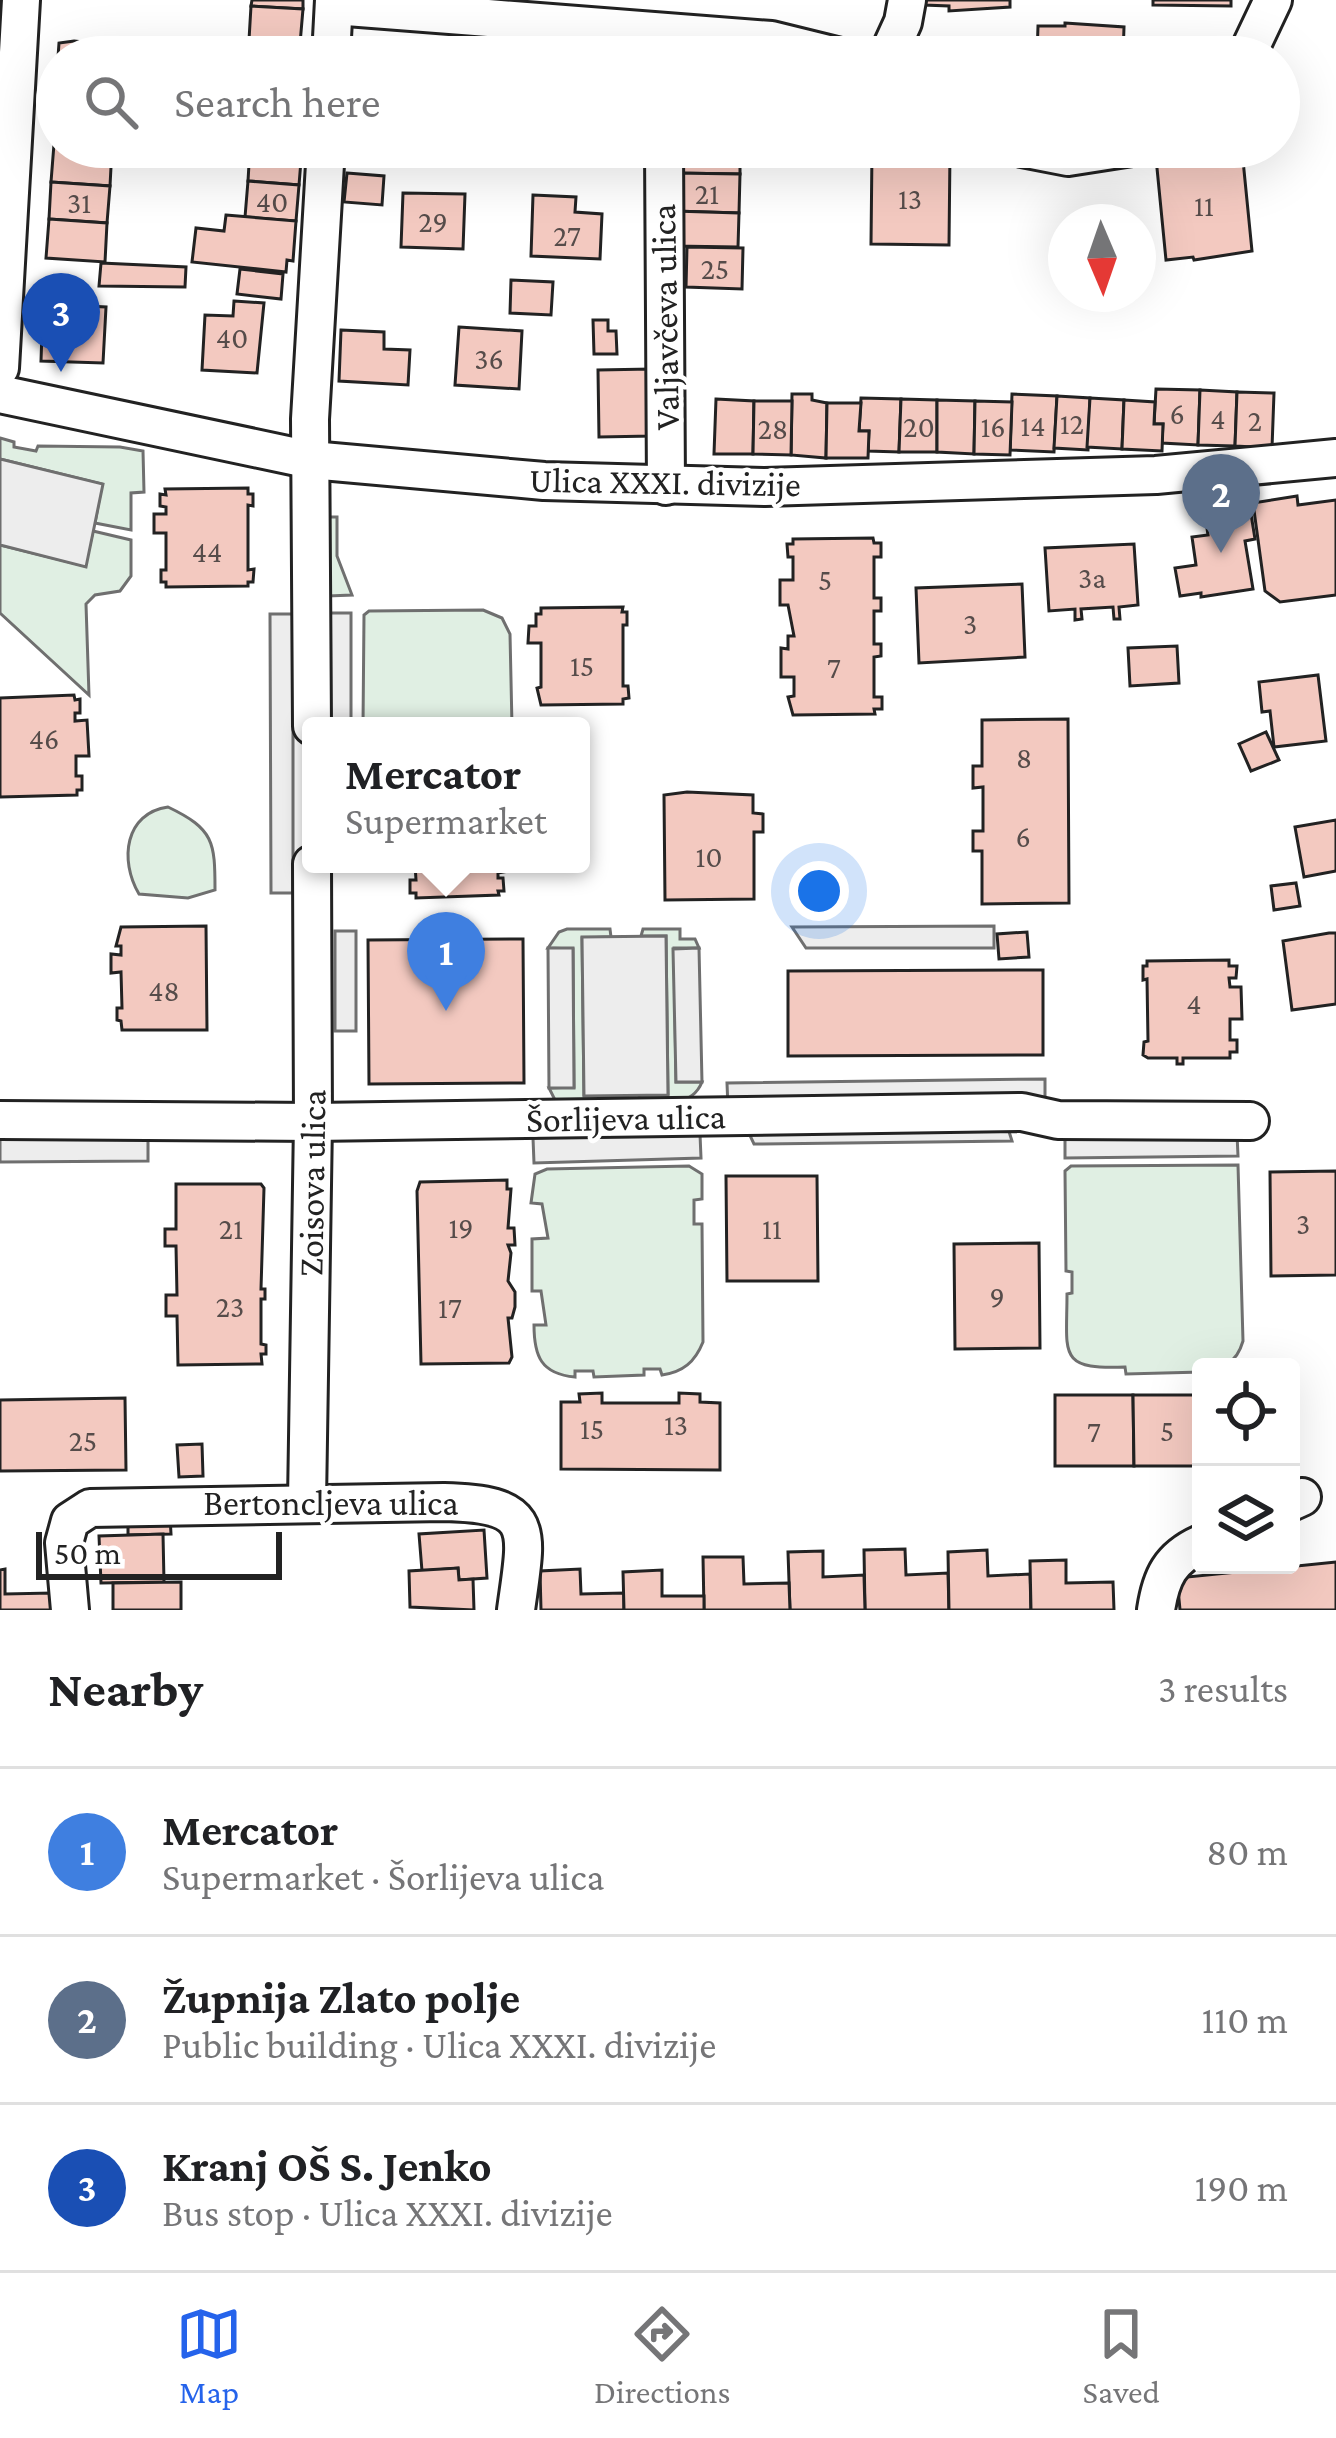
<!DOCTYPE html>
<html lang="en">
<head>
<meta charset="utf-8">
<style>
  :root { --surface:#fff; --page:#f6f6f6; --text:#202124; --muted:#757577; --line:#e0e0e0; --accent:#2563eb }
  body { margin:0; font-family:"Crimson Pro",serif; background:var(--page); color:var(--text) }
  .controls { position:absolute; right:36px; bottom:36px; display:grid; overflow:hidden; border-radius:12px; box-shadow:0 12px 48px #0002 }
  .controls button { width:108px; height:108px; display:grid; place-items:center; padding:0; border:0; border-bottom:3px solid var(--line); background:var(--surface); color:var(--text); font:60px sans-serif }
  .compass { position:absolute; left:1048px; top:204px; width:108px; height:108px; border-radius:50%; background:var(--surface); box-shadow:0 12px 48px #0002; rotate:178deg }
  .scale { position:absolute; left:36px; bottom:30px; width:246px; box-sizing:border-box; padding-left:12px; border:6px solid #222; border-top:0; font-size:33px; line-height:42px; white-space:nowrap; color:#222; -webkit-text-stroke:9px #fff; paint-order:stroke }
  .you { position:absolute; left:819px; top:891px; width:42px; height:42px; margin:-30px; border:9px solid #fff; border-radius:50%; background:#1a73e8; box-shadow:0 0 0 18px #1a73e833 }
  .badge { display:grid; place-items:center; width:78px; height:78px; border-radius:50%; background:var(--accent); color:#fff; font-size:39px; font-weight:700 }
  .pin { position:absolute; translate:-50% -99px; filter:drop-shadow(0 3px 6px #0008) }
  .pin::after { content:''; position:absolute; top:63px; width:42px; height:36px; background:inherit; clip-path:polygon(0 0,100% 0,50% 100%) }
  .popup { position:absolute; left:302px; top:717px; width:288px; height:156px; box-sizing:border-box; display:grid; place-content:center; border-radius:12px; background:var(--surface); filter:drop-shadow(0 3px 9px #0005); font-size:39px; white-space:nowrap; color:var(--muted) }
  .popup b { font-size:45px; color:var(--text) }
  .popup::after { content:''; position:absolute; left:50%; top:100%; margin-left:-24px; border:24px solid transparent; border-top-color:var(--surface) }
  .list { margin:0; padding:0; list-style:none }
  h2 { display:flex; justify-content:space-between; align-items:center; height:156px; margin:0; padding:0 48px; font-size:51px }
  h2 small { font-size:39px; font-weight:400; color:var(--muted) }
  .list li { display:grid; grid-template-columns:78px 1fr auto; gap:36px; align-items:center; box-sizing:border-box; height:168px; padding:0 48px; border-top:3px solid var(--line) }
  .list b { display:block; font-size:45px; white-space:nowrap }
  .list p { margin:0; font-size:39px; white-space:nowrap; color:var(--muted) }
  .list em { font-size:39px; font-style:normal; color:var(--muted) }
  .icon { flex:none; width:66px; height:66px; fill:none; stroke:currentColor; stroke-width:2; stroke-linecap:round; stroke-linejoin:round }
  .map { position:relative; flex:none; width:1336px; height:1610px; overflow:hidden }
  .search { position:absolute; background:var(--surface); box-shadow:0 12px 48px #0002; left:36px; right:36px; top:36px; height:132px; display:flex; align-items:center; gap:30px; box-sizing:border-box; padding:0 42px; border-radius:66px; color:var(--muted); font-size:45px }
  .sheet { height:660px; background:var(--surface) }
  nav { display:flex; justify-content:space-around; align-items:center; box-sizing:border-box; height:168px; border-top:3px solid var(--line); background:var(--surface); font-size:33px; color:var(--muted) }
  nav a { display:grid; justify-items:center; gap:6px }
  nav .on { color:var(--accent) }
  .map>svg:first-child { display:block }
</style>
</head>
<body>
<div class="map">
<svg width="1336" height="1610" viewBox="0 0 1336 1610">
  <rect width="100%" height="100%" fill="#fff"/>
  <g fill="#e0efe3" stroke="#6f6f6f" stroke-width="3">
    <polygon points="0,438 14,442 14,447 36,451 38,446 120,447 143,451 144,492 131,493 131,530 95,523 102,484 0,459"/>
    <polygon points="327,517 337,517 337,556 352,595 328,596"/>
    <polygon points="93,531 131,540 131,576 120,591 95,595 86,604 89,695 0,613 0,545 85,566"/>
    <polygon points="483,610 502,618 510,634 512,726 363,726 364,615 369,611"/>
    <path d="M168,807C214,829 215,842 215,890L188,898L139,894C119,860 125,813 168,807Z"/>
    <polygon points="567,929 610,929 611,937 582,938 584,1095 610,1096 607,1102 556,1102 549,1088 574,1087 573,949 548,948 559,932"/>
    <path d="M643,929H680V939H695L699,948H674L676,1082H702C692,1107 662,1105 640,1099L639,1095L668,1094L666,936H641Z"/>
    <path d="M1238,1165L1243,1341C1236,1365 1224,1367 1201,1367V1372L1126,1374L1125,1367C1057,1370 1067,1354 1067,1294L1072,1293V1272L1066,1271L1065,1171L1071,1166Z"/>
    <path d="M689,1166L702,1174V1199L694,1200V1224H702L703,1342C695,1362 683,1372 662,1375L660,1369H644V1375L594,1377L593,1371H575V1377C541,1374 534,1356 534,1325H546L541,1291H532V1239L548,1238L542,1204L531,1203L535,1174L547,1169Z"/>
  </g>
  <g fill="#ededed" stroke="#6f6f6f" stroke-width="3">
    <polygon points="0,459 103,484 86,567 0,545"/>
    <rect x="329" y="613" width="22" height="113"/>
    <polygon points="270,614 293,614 293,893 271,893"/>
    <polygon points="994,926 994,948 806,948 792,927"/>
    <rect x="335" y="931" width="21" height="100"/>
    <polygon points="666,936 668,1095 584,1096 582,937"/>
    <polygon points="548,948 573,948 574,1088 549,1088"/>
    <polygon points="699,948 702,1082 676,1082 673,949"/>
    <polygon points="1045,1079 1045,1104 728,1108 727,1083"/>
    <polygon points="1006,1122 1012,1141 754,1144 745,1125"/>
    <polygon points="700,1134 701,1158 534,1163 533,1138"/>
    <polygon points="1237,1134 1238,1156 1065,1158 1065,1136"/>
    <polygon points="148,1135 148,1161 0,1162 0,1136"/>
  </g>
  <g fill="#f3c9c0" stroke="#222" stroke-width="3">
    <polygon points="252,0 303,0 303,9 251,6"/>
    <polygon points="924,0 1010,0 1010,7 949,11 949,6 924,5"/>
    <polygon points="1153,0 1231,0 1231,6 1153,5"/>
    <polygon points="251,6 303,9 300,44 249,40"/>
    <polygon points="1065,23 1124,27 1123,57 1037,57 1038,26 1065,26"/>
    <polygon points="249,40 300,44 299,57 248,57"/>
    <polygon points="74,41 114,45 113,57 58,57 59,43"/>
    <polygon points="409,43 426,44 426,53 470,57 361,57 362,48 408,51"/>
    <polygon points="54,144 112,148 110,186 51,182"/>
    <polygon points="250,147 302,148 299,185 248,181"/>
    <polygon points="675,147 740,147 740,174 674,173"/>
    <polygon points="1217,148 1217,152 1242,150 1252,251 1194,260 1193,257 1166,260 1156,158"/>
    <polygon points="872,151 950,151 949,245 871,244"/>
    <polygon points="347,173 384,176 382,205 344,202"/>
    <polygon points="674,173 740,174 739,213 673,211"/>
    <polygon points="248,181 299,185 296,221 245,217"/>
    <polygon points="51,182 110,186 107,223 49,219"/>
    <polygon points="403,193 465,194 463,249 401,247"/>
    <polygon points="533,195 576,197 575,212 602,214 600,259 531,256"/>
    <polygon points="673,211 739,213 738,247 673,246"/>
    <polygon points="226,215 296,221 293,261 287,260 286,272 192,262 196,228 224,231"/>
    <polygon points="49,219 107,223 105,262 46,258"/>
    <polygon points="687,247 743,248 742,289 686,287"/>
    <polygon points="101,263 186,267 185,287 99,286"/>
    <polygon points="240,269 283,274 281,299 237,294"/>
    <polygon points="511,280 553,282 551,315 510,313"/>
    <polygon points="234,301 264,303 257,373 202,370 205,315 233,316"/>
    <polygon points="43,304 106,307 103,363 41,361"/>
    <polygon points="593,320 608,320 608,331 616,331 617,354 594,354"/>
    <polygon points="459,327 522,331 519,389 455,385"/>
    <polygon points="341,330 384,332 384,349 410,350 408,385 339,381"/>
    <polygon points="651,369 652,436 599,437 598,370"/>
    <polygon points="1156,389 1200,390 1198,445 1162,443 1163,424 1154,424"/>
    <polygon points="1200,390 1237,392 1235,446 1198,445"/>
    <polygon points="1237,392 1274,393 1272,448 1235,446"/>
    <polygon points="792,394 812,394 812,400 827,403 826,458 791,455"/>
    <polygon points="1012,394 1057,396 1054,452 1010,450"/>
    <polygon points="1057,396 1090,398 1088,450 1054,448"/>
    <polygon points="861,398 901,399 899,452 868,451 869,431 859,431"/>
    <polygon points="1090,398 1124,400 1122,449 1087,447"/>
    <polygon points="716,399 754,401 753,454 714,454"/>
    <polygon points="901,399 937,400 937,452 899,452"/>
    <polygon points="937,400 975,401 974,454 937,452"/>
    <polygon points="1124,400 1155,402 1154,424 1163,424 1162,451 1122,449"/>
    <polygon points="754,401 792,401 791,455 753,454"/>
    <polygon points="975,401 1012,402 1010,455 974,454"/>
    <polygon points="827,403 861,403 859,431 869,431 868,458 826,458"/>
    <polygon points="248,488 248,494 253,494 253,506 248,505 248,570 254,569 253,582 248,582 248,586 166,587 166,582 161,582 161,570 166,570 166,533 154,533 154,514 166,514 166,507 160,506 160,494 166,495 165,489"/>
    <polygon points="1297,496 1298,505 1336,500 1336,595 1280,602 1265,591 1253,503"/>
    <polygon points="1251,514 1255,539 1245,541 1253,589 1201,597 1201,593 1180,596 1175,568 1196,565 1192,537 1208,535 1206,522"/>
    <polygon points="873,538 874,543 881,543 881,557 874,557 874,598 881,598 881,611 874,611 874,644 881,644 881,656 874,657 874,697 882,697 882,709 874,709 875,714 793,715 788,697 794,696 794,677 781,677 781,648 788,649 788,636 794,636 788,605 780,605 780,580 793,580 793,557 788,557 787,544 793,544 793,539"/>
    <polygon points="1134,544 1138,605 1119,607 1120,619 1114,619 1113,607 1081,609 1082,619 1075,620 1075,609 1049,611 1045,548"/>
    <polygon points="1022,584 1025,657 919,663 916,588"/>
    <polygon points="623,607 622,612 627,612 627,625 623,625 623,686 628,686 629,698 623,699 623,704 541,705 537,688 541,687 541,643 528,643 529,626 536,626 536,614 541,614 541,608"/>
    <polygon points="1177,646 1179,683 1130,686 1128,648"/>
    <polygon points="1318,675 1326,741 1274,747 1270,711 1262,712 1259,682"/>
    <polygon points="74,695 75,700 80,699 80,713 75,713 75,721 87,720 89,756 76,756 76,776 82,776 82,790 77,790 77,795 0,797 0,698"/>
    <polygon points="1068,719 1069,903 982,904 982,851 973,851 973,831 983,831 983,787 973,788 973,766 982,766 982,720"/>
    <polygon points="1266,732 1279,760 1251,771 1239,744"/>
    <polygon points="687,792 753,795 753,813 763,814 763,832 754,832 754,899 665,900 664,795"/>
    <polygon points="1336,820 1336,871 1304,877 1295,827"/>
    <polygon points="415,864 509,864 509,871 498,873 498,878 503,878 504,891 498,891 499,895 416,898 416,893 410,893 410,880 416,880"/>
    <polygon points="1296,883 1300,906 1274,910 1271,886"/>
    <polygon points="206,926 207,1030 122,1030 121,1021 117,1020 117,1008 122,1008 121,972 111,973 111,954 121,955 121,946 116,946 121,927"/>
    <polygon points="1027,932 1029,957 999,959 997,934"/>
    <polygon points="1329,933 1336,933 1336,1004 1292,1010 1283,941"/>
    <polygon points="523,939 524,1083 369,1084 368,940"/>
    <polygon points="1229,960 1229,966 1237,966 1236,978 1229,978 1230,987 1241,987 1242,1019 1230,1019 1230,1040 1237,1040 1237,1052 1230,1052 1230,1058 1183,1058 1183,1064 1177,1064 1177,1058 1148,1058 1143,1055 1144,1042 1148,1041 1147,979 1143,980 1143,966 1147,966 1147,961"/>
    <polygon points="1043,970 1043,1055 788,1056 788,971"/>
    <polygon points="1336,1171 1336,1275 1271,1276 1270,1172"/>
    <polygon points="726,1176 817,1176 818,1281 727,1281"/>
    <polygon points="507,1180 507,1189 511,1189 508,1228 514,1228 515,1245 508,1245 511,1253 508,1281 515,1292 515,1307 512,1318 508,1318 512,1357 509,1363 421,1364 417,1191 420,1182"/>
    <polygon points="176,1184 261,1184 264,1188 261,1289 265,1289 265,1299 261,1299 261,1344 266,1345 266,1354 261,1354 262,1364 178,1365 177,1316 166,1316 166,1295 177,1295 176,1246 165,1246 165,1229 176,1229"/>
    <polygon points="1039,1243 1040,1348 955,1349 954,1244"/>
    <polygon points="602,1393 602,1403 679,1403 679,1393 700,1394 700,1402 720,1403 720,1470 561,1469 561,1402 580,1402 579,1394"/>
    <polygon points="1055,1395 1133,1395 1134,1466 1055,1466"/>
    <polygon points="1133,1395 1201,1395 1201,1466 1134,1466"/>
    <polygon points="125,1398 126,1470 0,1471 0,1400"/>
    <polygon points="202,1444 203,1476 179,1477 177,1445"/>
    <polygon points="170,1516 171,1534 128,1535 128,1517"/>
    <polygon points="484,1530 487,1578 459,1580 458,1568 422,1571 419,1534"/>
    <polygon points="163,1534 164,1582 101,1583 99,1536"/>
    <polygon points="905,1549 906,1575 948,1573 949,1610 865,1610 864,1550"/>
    <polygon points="987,1550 988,1576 1030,1574 1031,1610 949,1610 948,1552"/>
    <polygon points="823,1551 823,1577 864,1575 865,1610 790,1610 788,1552"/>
    <polygon points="703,1557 743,1557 744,1584 789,1583 790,1610 704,1610"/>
    <polygon points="1066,1560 1066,1583 1113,1582 1114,1610 1031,1610 1030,1561"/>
    <polygon points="1336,1562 1336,1610 1180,1610 1177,1578"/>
    <polygon points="458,1568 459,1580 473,1579 474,1610 410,1607 409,1571"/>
    <polygon points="5,1569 5,1594 52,1593 52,1610 0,1610 0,1570"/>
    <polygon points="580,1569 581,1594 624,1593 624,1610 541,1610 540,1571"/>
    <polygon points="662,1570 662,1596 704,1596 704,1610 624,1610 623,1572"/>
    <polygon points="181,1582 181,1610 113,1610 113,1583"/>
  </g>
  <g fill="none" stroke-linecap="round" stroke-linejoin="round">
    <g stroke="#222" stroke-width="42">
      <g id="minor">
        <polyline points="334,6 771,40 840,57"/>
        <polyline points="331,57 334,0"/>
        <polyline points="887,57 903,22 907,0"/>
        <polyline points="1246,57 1273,0"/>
        <polyline points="664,147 666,486"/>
        <polyline points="1017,147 1068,157 1132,147"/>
        <polyline points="0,368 21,0"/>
        <polyline points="0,394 311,460 544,481 765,487 1156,475 1336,458"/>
        <polyline points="312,726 310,419 326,147"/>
        <polyline points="0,1120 313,1122 1022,1112 1058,1120 1250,1121"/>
        <polyline points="307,1502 313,1122 312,864"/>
        <polyline points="1291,1502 1302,1497"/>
        <path d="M70,1610L64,1543L70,1521L90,1508L444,1502C538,1504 527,1529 516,1610"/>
        <path d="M1156,1610C1161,1577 1170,1558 1201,1544"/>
      </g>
    </g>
    <use href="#minor" stroke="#fff" stroke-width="36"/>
  </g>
  <g text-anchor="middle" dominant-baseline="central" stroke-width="9" stroke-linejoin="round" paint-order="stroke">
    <g font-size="30" fill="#564c4a">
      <text x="707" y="193">21</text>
      <text x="910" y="198">13</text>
      <text x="272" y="201">40</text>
      <text x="79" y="202">31</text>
      <text x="1204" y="205">11</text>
      <text x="433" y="221">29</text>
      <text x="567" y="235">27</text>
      <text x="715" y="268">25</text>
      <text x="232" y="337">40</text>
      <text x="489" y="358">36</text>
      <text x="1177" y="413">6</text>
      <text x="1218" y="418">4</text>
      <text x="1255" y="420">2</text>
      <text x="1072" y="423">12</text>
      <text x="1033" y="425">14</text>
      <text x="919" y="426">20</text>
      <text x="993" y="426">16</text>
      <text x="773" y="428">28</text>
      <text x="207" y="551">44</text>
      <text x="1092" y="577">3a</text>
      <text x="825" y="579">5</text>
      <text x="970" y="623">3</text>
      <text x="582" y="665">15</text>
      <text x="834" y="667">7</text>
      <text x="44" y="738">46</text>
      <text x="1024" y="757">8</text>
      <text x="1023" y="836">6</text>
      <text x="709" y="856">10</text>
      <text x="164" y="990">48</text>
      <text x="1194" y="1003">4</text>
      <text x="1303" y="1223">3</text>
      <text x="461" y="1227">19</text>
      <text x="231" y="1228">21</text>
      <text x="772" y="1228">11</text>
      <text x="997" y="1296">9</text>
      <text x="230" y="1306">23</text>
      <text x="450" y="1307">17</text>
      <text x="676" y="1424">13</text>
      <text x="592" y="1428">15</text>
      <text x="1167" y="1430">5</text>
      <text x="1094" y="1431">7</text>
      <text x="83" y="1440">25</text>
    </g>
    <g font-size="36" fill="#222" stroke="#fff">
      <text transform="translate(665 317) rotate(-91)">Valjavčeva ulica</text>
      <text transform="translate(665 482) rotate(1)">Ulica XXXI. divizije</text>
      <text transform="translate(626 1118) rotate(-1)">Šorlijeva ulica</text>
      <text transform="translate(312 1183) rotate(-89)">Zoisova ulica</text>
      <text x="331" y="1503">Bertoncljeva ulica</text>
    </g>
  </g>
</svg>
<div class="controls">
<button><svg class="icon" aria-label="locate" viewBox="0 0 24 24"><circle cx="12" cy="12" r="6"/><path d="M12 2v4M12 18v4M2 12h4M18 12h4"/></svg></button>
<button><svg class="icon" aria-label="layers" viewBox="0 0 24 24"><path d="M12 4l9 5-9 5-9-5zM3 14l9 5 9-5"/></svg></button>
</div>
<svg class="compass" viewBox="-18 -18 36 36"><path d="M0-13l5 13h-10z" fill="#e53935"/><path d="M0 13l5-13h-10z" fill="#757577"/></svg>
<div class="scale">50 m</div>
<div class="you"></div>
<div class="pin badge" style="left:446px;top:1011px;background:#3f7fe0">1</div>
<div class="popup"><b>Mercator</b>Supermarket</div>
<div class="pin badge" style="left:1221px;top:553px;background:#5c6f8a">2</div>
<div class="pin badge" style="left:61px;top:372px;background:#1a4fb4">3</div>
<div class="search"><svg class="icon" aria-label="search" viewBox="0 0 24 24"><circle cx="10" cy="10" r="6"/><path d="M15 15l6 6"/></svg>Search here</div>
</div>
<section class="sheet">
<h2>Nearby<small>3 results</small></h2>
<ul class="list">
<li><span class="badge" style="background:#3f7fe0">1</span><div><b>Mercator</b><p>Supermarket · Šorlijeva ulica</p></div><em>80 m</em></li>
<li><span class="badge" style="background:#5c6f8a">2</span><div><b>Župnija Zlato polje</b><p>Public building · Ulica XXXI. divizije</p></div><em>110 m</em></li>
<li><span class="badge" style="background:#1a4fb4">3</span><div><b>Kranj OŠ S. Jenko</b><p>Bus stop · Ulica XXXI. divizije</p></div><em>190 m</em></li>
</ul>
</section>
<nav>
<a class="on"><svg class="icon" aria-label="map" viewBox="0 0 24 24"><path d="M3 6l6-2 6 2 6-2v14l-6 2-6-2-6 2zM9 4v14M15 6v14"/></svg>Map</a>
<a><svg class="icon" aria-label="directions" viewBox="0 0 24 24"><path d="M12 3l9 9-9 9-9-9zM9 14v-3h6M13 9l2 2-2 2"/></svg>Directions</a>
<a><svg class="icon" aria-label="saved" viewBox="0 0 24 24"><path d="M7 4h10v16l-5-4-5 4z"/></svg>Saved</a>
</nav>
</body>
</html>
